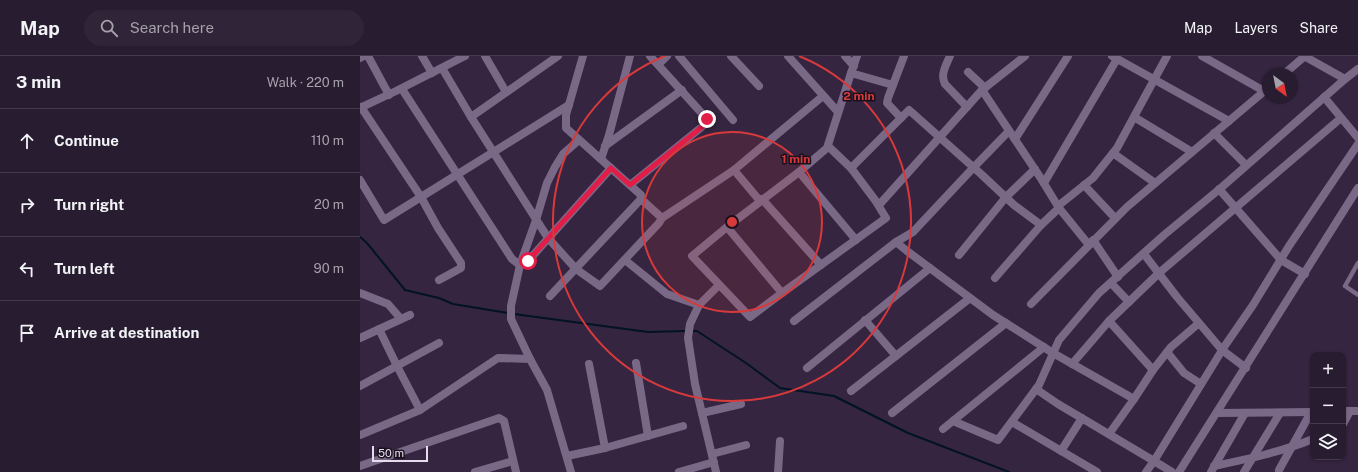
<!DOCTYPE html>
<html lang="en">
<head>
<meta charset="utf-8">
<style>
  :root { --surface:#281c30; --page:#302538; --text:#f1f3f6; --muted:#a5a1ab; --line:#443a4c }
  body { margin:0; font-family:"Public Sans",sans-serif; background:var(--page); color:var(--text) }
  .controls { position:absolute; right:12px; bottom:12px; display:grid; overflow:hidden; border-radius:8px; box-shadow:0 1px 3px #0004 }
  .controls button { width:36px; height:36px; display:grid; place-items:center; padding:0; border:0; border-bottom:1px solid var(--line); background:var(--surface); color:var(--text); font:20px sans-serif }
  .compass { position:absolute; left:902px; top:12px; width:36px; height:36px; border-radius:50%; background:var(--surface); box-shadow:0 1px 3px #0004; rotate:148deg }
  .scale { position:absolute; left:12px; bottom:10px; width:56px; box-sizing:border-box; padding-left:4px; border:2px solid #e6dcee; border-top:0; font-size:11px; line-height:14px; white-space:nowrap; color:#e6dcee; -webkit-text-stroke:3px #19121e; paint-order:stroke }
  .stop { position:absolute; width:12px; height:12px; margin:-9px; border:3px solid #e11d48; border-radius:50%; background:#fff }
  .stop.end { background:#e11d48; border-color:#fff; box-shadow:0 1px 4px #0008 }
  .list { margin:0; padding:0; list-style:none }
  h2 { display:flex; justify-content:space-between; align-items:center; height:52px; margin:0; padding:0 16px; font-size:17px }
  h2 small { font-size:13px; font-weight:400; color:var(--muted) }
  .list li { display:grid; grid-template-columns:26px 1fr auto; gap:12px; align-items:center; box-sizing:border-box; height:64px; padding:0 16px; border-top:1px solid var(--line) }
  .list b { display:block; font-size:15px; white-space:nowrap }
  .list em { font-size:13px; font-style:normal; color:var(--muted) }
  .icon { flex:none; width:22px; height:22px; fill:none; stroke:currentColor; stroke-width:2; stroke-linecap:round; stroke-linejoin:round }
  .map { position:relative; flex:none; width:998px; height:416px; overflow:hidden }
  header { display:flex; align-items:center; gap:24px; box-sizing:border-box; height:56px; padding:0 20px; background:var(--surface); border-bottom:1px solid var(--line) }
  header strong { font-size:19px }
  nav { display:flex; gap:22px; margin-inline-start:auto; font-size:14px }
  .search { width:280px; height:36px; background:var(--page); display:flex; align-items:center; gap:10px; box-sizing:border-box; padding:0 14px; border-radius:22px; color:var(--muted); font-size:15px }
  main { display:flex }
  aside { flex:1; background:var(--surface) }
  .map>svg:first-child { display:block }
</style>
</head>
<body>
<header>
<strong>Map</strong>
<div class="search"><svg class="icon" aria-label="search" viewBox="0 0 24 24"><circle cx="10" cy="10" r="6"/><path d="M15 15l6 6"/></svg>Search here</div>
<nav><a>Map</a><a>Layers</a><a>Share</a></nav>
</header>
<main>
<aside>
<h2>3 min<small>Walk · 220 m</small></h2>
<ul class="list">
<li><svg class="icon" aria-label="ahead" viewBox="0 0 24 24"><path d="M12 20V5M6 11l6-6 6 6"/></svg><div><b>Continue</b></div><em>110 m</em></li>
<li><svg class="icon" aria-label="right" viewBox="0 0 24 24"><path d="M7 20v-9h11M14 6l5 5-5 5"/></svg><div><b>Turn right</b></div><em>20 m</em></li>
<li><svg class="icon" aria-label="left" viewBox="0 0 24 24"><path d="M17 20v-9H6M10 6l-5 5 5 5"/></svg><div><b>Turn left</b></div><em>90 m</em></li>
<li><svg class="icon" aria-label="arrive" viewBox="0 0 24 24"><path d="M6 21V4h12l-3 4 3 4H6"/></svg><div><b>Arrive at destination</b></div></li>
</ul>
</aside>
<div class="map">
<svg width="998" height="416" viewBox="0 0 998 416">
  <rect width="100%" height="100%" fill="#352540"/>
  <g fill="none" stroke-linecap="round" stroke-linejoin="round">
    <g stroke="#021326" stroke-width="2">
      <polyline points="0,181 7,187 45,234 79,242 93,248 148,257"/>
      <polyline points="154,258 288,276 326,275"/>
      <polyline points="331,275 337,275 386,307 420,332 474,340 548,377 649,416"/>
    </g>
    <polyline stroke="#7a6887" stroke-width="4.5" points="998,207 985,230 998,239"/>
    <g stroke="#7a6887" stroke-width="8">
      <polyline points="8,0 29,39"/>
      <polyline points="62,0 72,17"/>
      <polyline points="125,0 146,36"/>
      <polyline points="198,0 111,61 188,182 216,213 240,230 299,167 302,162 374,114"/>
      <polyline points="319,0 373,64"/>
      <polyline points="371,0 399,30"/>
      <polyline points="428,0 478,56"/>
      <polyline points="485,0 494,10"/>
      <path d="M590,0C586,9 580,19 585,28L607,51"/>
      <polyline points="665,0 622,34 680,121 699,152 729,189"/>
      <polyline points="752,0 869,65"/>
      <polyline points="842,0 904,35"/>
      <polyline points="944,0 985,23 998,13"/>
      <polyline points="0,2 4,0"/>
      <polyline points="299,8 307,0"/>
      <polyline points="82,12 111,61"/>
      <polyline points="608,16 625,32"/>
      <polyline points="491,17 533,29"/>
      <polyline points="924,18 945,0"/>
      <polyline points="42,33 152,203 160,209 168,205 251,112"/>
      <polyline points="964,41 998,82"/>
      <polyline points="1,51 61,141 78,172 101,207 101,212 79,224"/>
      <polyline points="0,52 36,35 105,0"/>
      <polyline points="774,61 832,96"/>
      <polyline points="541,62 527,47 528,42 544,0"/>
      <polyline points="854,77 886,109"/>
      <polyline points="655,83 708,0"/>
      <polyline points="245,90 322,34"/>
      <polyline points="468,90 491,112"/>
      <polyline points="753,97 795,127"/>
      <polyline points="241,103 249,79 270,0"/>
      <polyline points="439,116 496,184"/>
      <polyline points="0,124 24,164 209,49"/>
      <polyline points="684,127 757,3"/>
      <polyline points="270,129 343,70 347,63 290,0"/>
      <polyline points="724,129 755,162"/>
      <polyline points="859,133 921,204 945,218"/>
      <polyline points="281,143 302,162"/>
      <polyline points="402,143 461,209"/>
      <polyline points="400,145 374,114 463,40"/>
      <polyline points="519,149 622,34"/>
      <polyline points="698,150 733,122 757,92 807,0"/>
      <polyline points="367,171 332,200 390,261 422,237 526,162 515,144 491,112 549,54 621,118 654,149 681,169"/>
      <polyline points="733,184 758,221"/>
      <polyline points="536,186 547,195 633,259 693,297 774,343 749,378"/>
      <polyline points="784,198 817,241 862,294 886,312"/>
      <polyline points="599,199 646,141 675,113"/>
      <polyline points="265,204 307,238 339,249"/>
      <polyline points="635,222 681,169 699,152"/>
      <polyline points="751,227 769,246"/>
      <polyline points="0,237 28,248 41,263"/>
      <polyline points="422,237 367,171 439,116 467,92 491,17 497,0"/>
      <polyline points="190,240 281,143 281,139 206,72 206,59 223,0"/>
      <polyline points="671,248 767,151 908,32"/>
      <polyline points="505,264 536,300"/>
      <polyline points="434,265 536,186 553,176 614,111 649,75"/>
      <polyline points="19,273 37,310 60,354"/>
      <polyline points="0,282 50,259"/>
      <polyline points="807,296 824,317 841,328"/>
      <polyline points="170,303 151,263 151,250 160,209 176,164 187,127 195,111 203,98 219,84"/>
      <polyline points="276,307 288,380"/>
      <polyline points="229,308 245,392"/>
      <polyline points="712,308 749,265"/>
      <polyline points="447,312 570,212"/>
      <polyline points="793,314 811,291 839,267"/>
      <polyline points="0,330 79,287"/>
      <polyline points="676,333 698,348 794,405 864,291 893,249 929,190 998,88"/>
      <polyline points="491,335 610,242"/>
      <polyline points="774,343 793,314 749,265 799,217 981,62"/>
      <polyline points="983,355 998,355"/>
      <polyline points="342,357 381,348"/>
      <polyline points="532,357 646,267"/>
      <polyline points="857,357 953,356"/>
      <polyline points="593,365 638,384 679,329 699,284 739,237 804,179 862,131 985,23"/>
      <polyline points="652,366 737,416"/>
      <polyline points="983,368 990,355"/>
      <polyline points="583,373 684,291"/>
      <polyline points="0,379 60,354 138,302 170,303 187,334 211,416"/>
      <polyline points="701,395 722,362"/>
      <polyline points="352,398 386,389"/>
      <polyline points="207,400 245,392 323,370"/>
      <polyline points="0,410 139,362 144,365 156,416"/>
      <path d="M854,410C888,403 921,396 953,383"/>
      <polyline points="919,414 951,356"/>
      <polyline points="115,416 153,405"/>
      <polyline points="319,416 354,406"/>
      <polyline points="356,416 335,328 328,282 330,268 339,249 359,229"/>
      <polyline points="418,416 420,385"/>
      <polyline points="786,416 794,405 812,416"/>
      <polyline points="819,416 998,132"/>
      <polyline points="851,416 885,357"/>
      <polyline points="884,416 920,357"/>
    </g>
  </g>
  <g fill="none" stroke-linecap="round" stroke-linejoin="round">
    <polyline stroke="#e11d48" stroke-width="5" points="168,205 251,112 270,129 343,70 347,63"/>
  </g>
  <circle cx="372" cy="166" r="90" fill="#d83a3c" fill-opacity=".12"/>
  <g fill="none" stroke="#d83a3c" stroke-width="2">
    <circle cx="372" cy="166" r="90"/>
    <path d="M439 0A179 179 0 1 1 305 0"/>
  </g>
  <circle cx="372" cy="166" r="6" fill="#d83a3c" stroke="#19121e" stroke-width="2"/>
  <g font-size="12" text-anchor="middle" font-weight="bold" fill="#d83a3c" stroke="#19121e" stroke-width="3" stroke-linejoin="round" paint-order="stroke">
    <text x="499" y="44">2 min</text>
    <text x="436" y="107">1 min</text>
  </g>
</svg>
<div class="controls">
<button>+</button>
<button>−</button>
<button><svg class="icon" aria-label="layers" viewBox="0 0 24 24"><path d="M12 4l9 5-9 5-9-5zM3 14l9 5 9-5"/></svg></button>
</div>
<svg class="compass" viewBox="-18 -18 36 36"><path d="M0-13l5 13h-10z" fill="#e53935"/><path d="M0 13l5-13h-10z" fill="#a5a1ab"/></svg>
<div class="scale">50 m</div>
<div class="stop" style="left:168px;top:205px"></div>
<div class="stop end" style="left:347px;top:63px"></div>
</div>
</main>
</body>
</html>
